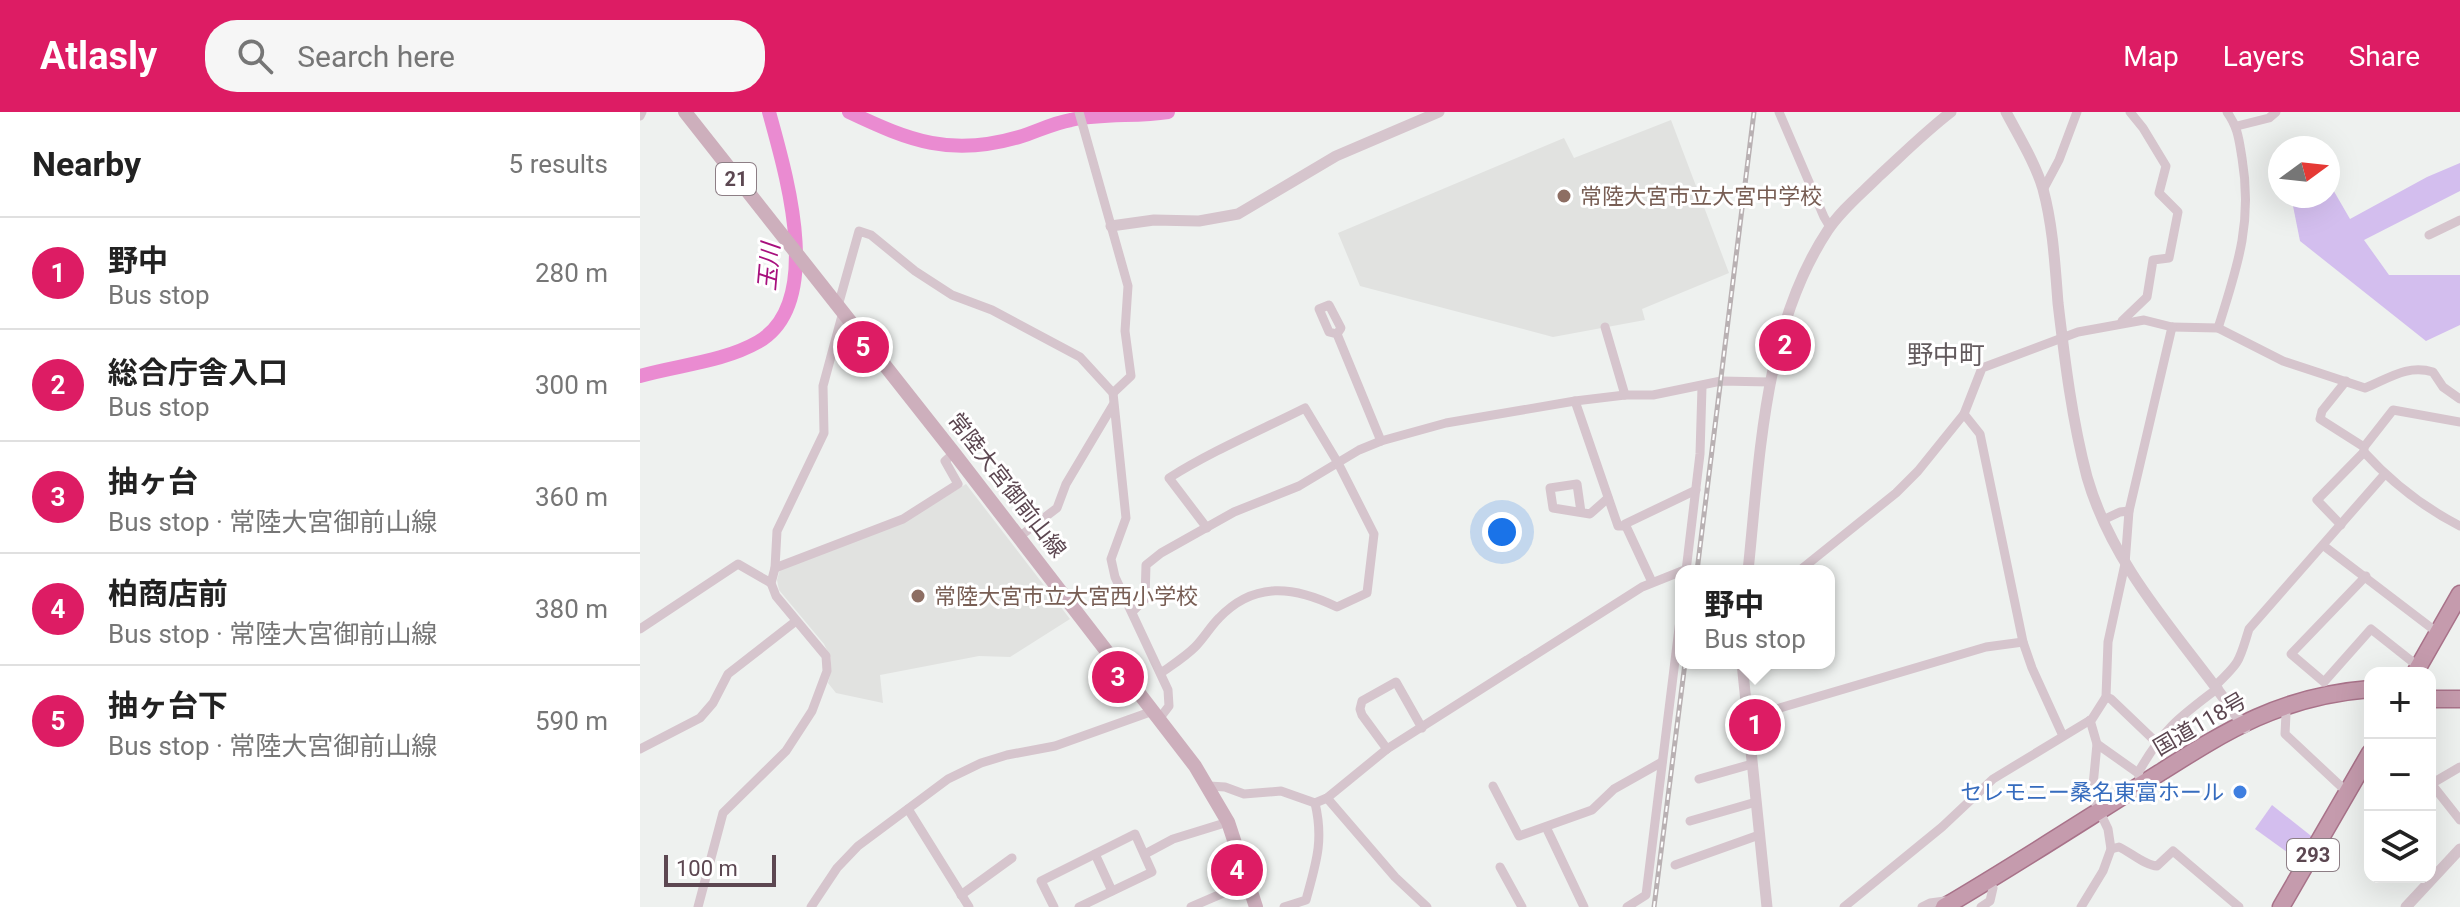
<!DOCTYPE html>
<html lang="en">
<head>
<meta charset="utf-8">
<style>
  :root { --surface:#fff; --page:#f6f6f6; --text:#222; --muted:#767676; --line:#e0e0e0; --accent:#dd1c64 }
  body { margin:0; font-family:Roboto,"Noto Sans JP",sans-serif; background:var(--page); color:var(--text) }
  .controls { position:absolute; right:24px; bottom:24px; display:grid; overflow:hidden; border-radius:16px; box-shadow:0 8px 32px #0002 }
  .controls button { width:72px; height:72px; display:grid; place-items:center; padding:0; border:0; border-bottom:2px solid var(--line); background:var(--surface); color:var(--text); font:40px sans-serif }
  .compass { position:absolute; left:1628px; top:24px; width:72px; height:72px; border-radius:50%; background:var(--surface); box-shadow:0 8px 32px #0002; rotate:75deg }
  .scale { position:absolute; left:24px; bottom:20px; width:112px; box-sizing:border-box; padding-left:8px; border:4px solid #5c4751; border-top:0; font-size:22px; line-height:28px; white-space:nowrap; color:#5c4751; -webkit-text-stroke:6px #fff; paint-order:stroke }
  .you { position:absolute; left:862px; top:420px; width:28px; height:28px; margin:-20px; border:6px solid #fff; border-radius:50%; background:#1a73e8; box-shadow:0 0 0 12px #1a73e833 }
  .badge { display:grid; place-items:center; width:52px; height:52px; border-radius:50%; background:var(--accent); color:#fff; font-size:26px; font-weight:700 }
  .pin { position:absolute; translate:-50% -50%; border:4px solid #fff; box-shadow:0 2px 8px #0006 }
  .popup { position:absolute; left:1035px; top:453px; width:160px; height:104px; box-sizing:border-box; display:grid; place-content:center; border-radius:16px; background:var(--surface); filter:drop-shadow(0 2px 6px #0005); font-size:26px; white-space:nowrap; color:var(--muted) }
  .popup b { font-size:30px; color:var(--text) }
  .popup::after { content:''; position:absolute; left:50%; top:100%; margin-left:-16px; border:16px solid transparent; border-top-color:var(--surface) }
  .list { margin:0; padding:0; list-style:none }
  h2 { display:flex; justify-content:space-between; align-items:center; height:104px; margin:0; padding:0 32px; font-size:34px }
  h2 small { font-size:26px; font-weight:400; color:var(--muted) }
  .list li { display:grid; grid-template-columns:52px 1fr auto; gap:24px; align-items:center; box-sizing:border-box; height:112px; padding:0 32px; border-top:2px solid var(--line) }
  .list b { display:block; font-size:30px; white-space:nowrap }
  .list p { margin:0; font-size:26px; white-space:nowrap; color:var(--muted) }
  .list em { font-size:26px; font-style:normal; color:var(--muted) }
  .icon { flex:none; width:44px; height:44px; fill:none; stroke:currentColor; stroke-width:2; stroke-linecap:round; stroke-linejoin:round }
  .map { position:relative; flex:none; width:1820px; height:795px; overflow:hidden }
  header { display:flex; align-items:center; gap:48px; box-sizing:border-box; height:112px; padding:0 40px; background:var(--accent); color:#fff }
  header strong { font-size:38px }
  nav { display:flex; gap:44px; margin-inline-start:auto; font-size:28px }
  .search { width:560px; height:72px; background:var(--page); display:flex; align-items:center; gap:20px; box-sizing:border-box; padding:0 28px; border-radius:32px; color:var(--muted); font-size:30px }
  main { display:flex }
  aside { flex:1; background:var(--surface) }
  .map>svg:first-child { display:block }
</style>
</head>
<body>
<header>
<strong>Atlasly</strong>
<div class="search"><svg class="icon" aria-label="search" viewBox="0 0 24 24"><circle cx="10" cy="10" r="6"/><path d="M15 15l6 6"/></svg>Search here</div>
<nav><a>Map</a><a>Layers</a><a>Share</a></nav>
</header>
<main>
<aside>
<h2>Nearby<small>5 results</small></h2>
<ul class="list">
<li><span class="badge">1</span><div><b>野中</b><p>Bus stop</p></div><em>280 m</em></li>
<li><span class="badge">2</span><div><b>総合庁舎入口</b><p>Bus stop</p></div><em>300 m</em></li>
<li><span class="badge">3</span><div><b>抽ヶ台</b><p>Bus stop · 常陸大宮御前山線</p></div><em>360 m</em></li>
<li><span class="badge">4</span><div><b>柏商店前</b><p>Bus stop · 常陸大宮御前山線</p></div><em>380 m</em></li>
<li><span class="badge">5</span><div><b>抽ヶ台下</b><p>Bus stop · 常陸大宮御前山線</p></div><em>590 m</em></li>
</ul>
</aside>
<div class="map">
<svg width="1820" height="795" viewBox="0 0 1820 795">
  <rect width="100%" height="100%" fill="#eef1ef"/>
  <g fill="#e1e2e0">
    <polygon points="1031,8 1089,161 1002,197 1005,208 913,225 720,174 698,121 924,26 934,46"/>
    <polygon points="326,372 430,507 370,545 339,544 240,563 243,591 196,581 188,571 191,559 191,546 184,532 139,478 137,468 140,457 263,411"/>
  </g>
  <g fill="#d3beee">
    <polygon points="1820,51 1820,79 1724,128 1749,163 1820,163 1820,213 1786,229 1660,129 1651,84 1688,84 1688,69 1710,107 1787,65"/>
    <polygon points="1632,693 1675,727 1661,750 1615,717"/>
  </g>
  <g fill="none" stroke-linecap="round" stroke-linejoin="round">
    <g stroke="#ea8bd1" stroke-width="14">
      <path d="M209,0C270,29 311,45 379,25C396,20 413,11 431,8C463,1 496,5 528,0"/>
      <path d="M0,264C38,253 83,250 118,230C186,191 145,59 129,0"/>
    </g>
    <g stroke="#a87289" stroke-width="19">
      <g id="trunk">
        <polyline points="1775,561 1820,482"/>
        <polyline points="1790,587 1820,587"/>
        <path d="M1304,795C1367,758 1429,718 1491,679C1573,628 1629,585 1730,577"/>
        <polyline points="1641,795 1730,641"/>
      </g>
    </g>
    <g stroke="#d6c5cd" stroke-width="9">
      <polyline points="439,0 488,174 485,219 491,264 473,281"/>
      <polyline points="1139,0 1184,105 1190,115"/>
      <polyline points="0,4 2,0"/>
      <polyline points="1597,14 1629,6 1636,0"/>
      <polyline points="1403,78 1419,48 1437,0"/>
      <polyline points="1789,123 1820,108"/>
      <polyline points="198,194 219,119 231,123 275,159 312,183 352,198 440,245 473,281 486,406 471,447 475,465 528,578 529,594 519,607"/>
      <polyline points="1482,209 1507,185 1513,148 1529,146 1538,100 1519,81 1526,54 1503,16 1490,0"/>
      <polyline points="965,215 985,283"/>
      <path d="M1578,216C1597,156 1613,111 1602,46C1599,28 1598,15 1587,0"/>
      <polyline points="697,222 689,220 679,197 689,193 701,216 697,222 741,329"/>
      <path d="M1706,269L1682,299L1680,307L1724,335V340C1752,371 1783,395 1820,414"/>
      <polyline points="935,289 978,414 986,414"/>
      <polyline points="1324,302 1340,322 1383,530 1392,556 1423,624"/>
      <polyline points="1724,335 1753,298 1820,310"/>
      <polyline points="941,400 937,372 910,376 913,396 950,402 968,386"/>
      <polyline points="1465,407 1480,400 1489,399"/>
      <polyline points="1701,413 1677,388 1724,340"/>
      <polyline points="379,425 417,396 426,372 473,293"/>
      <polyline points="1684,434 1798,521"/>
      <polyline points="135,456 263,407 318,372 305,349 314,341"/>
      <polyline points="1046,459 1060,342 1062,275"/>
      <path d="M1159,459L1256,381L1278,359L1324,302L1342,256L1438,220L1504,208L1532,215L1578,216L1643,249L1725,276C1748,267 1767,252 1793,260L1803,275L1820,287"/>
      <polyline points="1726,464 1651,542 1684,570 1731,517 1779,555"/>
      <polyline points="1012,470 985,412 1056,378"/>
      <polyline points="493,499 505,487 506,453 521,441 594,400 659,374 719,338 741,329 806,311 935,289 985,283 1013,283 1081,269 1130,270"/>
      <polyline points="0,517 98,452 131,471"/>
      <path d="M521,561C532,553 545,545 555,535C564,526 570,515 579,506C614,469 654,474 697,495L727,481L734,422L698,351L665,296C619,319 572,339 529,366L567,416"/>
      <path d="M1576,573C1601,549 1599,549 1609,517L1744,363"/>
      <polyline points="1466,585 1471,587 1516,630"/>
      <polyline points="1646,602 1645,622 1708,681"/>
      <polyline points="1106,606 1346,535 1383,530"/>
      <polyline points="1457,632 1498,661"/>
      <polyline points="0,637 60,606 73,591 88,562 156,509"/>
      <polyline points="747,637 722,603 720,597 722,589 756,570 782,616"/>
      <polyline points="1059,667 1112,652"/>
      <polyline points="1790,670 1820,708"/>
      <path d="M1502,672L1498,661C1523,617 1538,606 1578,576"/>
      <polyline points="1791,672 1820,655"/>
      <polyline points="569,674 585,675 604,682 641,679 675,691 687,686 747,637 1002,475 1047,457"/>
      <polyline points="853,674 879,724 952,698 974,677 1022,650"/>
      <polyline points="687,686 755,765 787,795"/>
      <polyline points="268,697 329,795"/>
      <polyline points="1050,709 1116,690"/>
      <polyline points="906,715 944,795"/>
      <path d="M1471,737L1479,735C1490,740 1506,754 1517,754L1533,739L1599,795"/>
      <polyline points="455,742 472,779"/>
      <polyline points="505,742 533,727 588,710"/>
      <polyline points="1035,753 1119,723"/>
      <polyline points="860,755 882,795"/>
      <polyline points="321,783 372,746"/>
      <polyline points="58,795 83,701 146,639 172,599 187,559 186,544 136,484 131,471 135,456 137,419 184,321 183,274 203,200"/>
      <polyline points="171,795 197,756 218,734 308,667 341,651 367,643 415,634 513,599"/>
      <polyline points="414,795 401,769 495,722 512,760 439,795"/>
      <polyline points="551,795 609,770"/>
      <path d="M644,795L666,788C676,751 684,729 675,691"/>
      <polyline points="987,795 1006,783 1041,500"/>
      <polyline points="1204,795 1302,715 1353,667 1452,607 1466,585 1468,530 1485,452 1489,399 1532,215"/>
      <polyline points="1282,795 1290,791 1305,789 1308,792"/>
      <polyline points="1341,795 1350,789 1353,776"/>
      <polyline points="1441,795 1463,759 1471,737 1468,717 1452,684 1457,632 1450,608"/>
    </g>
    <g stroke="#d6c5cd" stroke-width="11">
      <path d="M1366,0C1379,25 1395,50 1403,77C1413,114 1415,153 1418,191C1425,250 1432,308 1447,365C1475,463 1550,534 1605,616"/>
      <polyline points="471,114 514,108 559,109 598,102 696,44 799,0"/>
      <path d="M1108,459C1120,346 1123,216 1188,118C1201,98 1221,82 1238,65C1262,43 1285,20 1311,0"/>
      <polyline points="1102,551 1127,795"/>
      <polyline points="1766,795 1820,737"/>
    </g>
    <polyline stroke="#cdafbc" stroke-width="14" points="45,0 314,341 555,654 588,710 616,795"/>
    <use href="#trunk" stroke="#c59bad" stroke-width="16"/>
    <g stroke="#b9b1b3" stroke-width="5">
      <g id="rail">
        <polyline points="1057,459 1114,0"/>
        <polyline points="1014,795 1045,551"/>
      </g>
    </g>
    <use href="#rail" stroke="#fff" stroke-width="2" stroke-dasharray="6" stroke-linecap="butt"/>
  </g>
  <g fill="#8d6e63" stroke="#fff" stroke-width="3">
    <circle cx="924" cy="84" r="8"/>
    <circle cx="278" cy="484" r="8"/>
  </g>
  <circle fill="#3f7fe0" stroke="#fff" stroke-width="3" cx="1600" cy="680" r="8"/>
  <g text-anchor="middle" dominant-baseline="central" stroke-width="6" stroke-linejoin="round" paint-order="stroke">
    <g fill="#fff" stroke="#8d7e85" stroke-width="2">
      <rect x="76" y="51" width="40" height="32" rx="6"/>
      <rect x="1647" y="727" width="52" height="32" rx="6"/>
    </g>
    <g font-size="20" font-weight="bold" fill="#5c4751">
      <text x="96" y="67">21</text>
      <text x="1673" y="743">293</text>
    </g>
    <g font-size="22" fill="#785e54" stroke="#fff" text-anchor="start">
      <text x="940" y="84">常陸大宮市立大宮中学校</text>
      <text x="294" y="484">常陸大宮市立大宮西小学校</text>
    </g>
    <g font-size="22" fill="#5c4751" stroke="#fff">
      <text transform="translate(367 373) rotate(52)">常陸大宮御前山線</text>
      <text transform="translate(1560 612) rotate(-30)">国道118号</text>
    </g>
    <g font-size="22" fill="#366cbe" stroke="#fff" text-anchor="end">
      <text x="1584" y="680">セレモニー桑名東富ホール</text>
    </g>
    <g font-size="24" font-style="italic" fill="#a70f7d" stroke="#fff">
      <text transform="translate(129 155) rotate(-85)">玉川</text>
    </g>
    <g font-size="26" fill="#635b5e" stroke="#fff">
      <text x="1306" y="243">野中町</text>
    </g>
  </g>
</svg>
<div class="controls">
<button>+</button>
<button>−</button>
<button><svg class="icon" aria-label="layers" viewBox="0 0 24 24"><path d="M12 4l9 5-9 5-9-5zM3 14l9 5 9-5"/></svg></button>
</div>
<svg class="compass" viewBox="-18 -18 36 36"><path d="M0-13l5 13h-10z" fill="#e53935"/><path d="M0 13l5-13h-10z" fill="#767676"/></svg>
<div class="scale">100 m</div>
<div class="you"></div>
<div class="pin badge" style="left:1115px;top:613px">1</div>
<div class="popup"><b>野中</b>Bus stop</div>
<div class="pin badge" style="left:1145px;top:233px">2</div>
<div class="pin badge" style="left:478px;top:565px">3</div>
<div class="pin badge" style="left:597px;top:758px">4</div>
<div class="pin badge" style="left:223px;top:235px">5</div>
</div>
</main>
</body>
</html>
